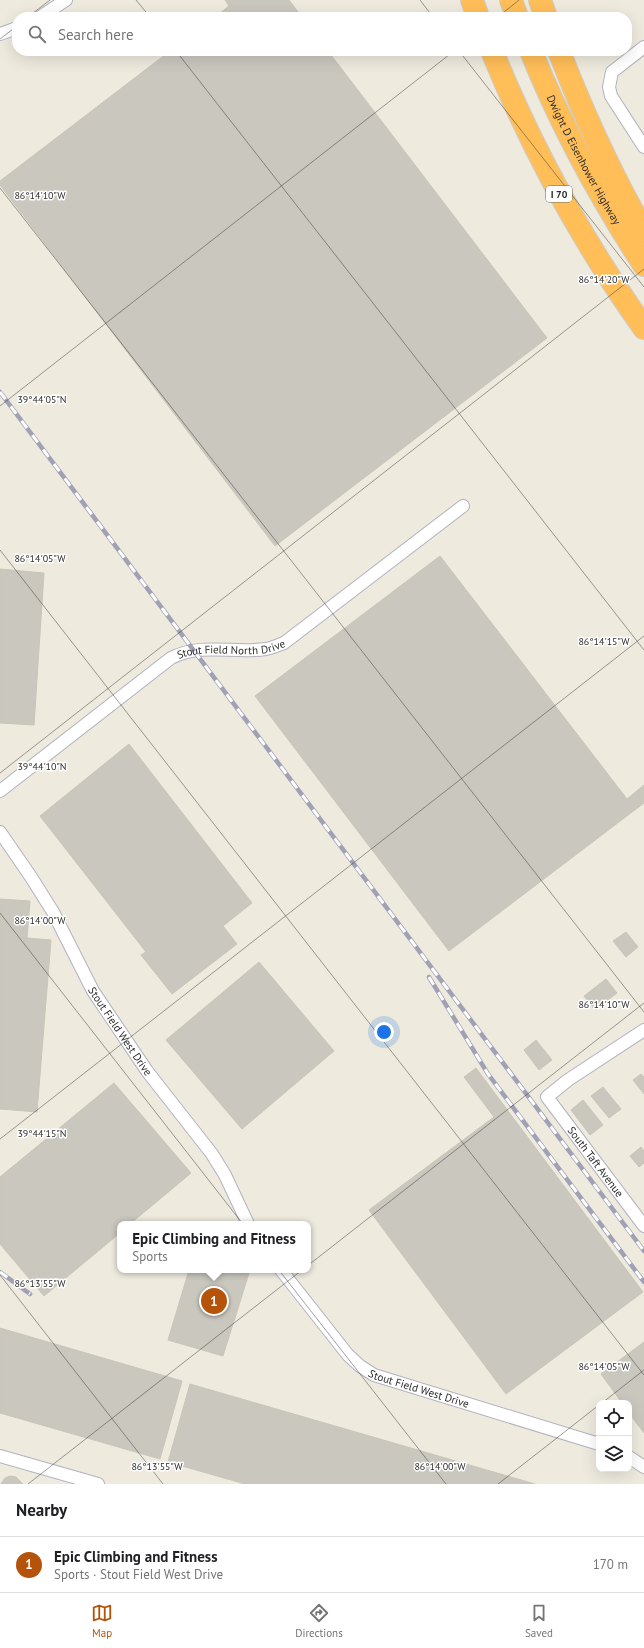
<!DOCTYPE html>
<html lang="en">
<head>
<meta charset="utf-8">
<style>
  :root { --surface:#fff; --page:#f6f6f6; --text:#202124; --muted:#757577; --line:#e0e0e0; --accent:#b45309 }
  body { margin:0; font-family:"PT Sans",sans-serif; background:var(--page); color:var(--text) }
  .controls { position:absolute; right:12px; bottom:12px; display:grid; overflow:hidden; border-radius:8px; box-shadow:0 4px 16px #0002 }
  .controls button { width:36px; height:36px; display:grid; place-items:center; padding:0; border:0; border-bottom:1px solid var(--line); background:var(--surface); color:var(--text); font:20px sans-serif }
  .you { position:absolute; left:384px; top:1032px; width:14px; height:14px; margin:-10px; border:3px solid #fff; border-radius:50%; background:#1a73e8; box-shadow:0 0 0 6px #1a73e833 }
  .badge { display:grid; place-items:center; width:26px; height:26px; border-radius:50%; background:var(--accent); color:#fff; font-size:13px; font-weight:700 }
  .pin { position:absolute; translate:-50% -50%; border:2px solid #fff; box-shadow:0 1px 4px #0006 }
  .popup { position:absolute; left:117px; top:1221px; width:194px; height:52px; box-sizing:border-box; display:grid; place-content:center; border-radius:8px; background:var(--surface); filter:drop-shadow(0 1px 3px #0005); font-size:13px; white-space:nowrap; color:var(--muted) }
  .popup b { font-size:15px; color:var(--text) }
  .popup::after { content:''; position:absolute; left:50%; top:100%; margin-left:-8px; border:8px solid transparent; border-top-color:var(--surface) }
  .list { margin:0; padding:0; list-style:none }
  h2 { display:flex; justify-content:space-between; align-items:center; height:52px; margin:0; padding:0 16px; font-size:17px }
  h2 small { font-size:13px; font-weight:400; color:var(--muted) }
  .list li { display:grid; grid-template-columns:26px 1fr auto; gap:12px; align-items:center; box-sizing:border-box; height:56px; padding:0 16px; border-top:1px solid var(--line) }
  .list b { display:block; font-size:15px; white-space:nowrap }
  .list p { margin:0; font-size:13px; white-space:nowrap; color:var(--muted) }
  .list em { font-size:13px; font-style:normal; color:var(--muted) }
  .icon { flex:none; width:22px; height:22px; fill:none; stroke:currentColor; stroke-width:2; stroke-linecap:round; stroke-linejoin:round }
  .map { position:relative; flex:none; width:644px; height:1484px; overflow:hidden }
  .search { position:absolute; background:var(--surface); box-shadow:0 4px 16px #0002; left:12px; right:12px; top:12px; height:44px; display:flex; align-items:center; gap:10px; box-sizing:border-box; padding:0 14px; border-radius:16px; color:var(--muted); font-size:15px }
  .sheet { height:108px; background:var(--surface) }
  nav { display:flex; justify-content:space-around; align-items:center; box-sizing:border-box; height:56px; border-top:1px solid var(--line); background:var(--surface); font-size:11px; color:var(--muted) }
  nav a { display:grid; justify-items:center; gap:2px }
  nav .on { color:var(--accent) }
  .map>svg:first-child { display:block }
</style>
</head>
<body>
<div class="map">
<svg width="644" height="1484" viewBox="0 0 644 1484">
  <rect width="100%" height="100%" fill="#eeeade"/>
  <g fill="#c9c7be" stroke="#c9c6b8">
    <polygon points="225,0 289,0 302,17 215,17 229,6"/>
    <polygon points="170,51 328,51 547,338 275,546 0,185 0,181"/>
    <polygon points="440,556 627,799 644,785 644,803 449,951 255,696"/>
    <polygon points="0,569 44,573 34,725 0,723"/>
    <polygon points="129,744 252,903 223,926 237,944 172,994 141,955 146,952 40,816"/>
    <polygon points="0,899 30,901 27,938 51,940 37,1112 0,1109"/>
    <polygon points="626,932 638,947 626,957 613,941"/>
    <polygon points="259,962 334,1051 242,1129 166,1040"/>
    <polygon points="606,979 617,993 595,1010 584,996"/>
    <polygon points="536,1040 552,1060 539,1070 524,1050"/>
    <polygon points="476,1068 643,1292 506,1394 369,1210 494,1117 464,1077"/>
    <polygon points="641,1074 644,1077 644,1094 633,1080"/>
    <polygon points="114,1083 191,1173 130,1224 120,1224 120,1233 44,1296 0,1244 0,1177"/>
    <polygon points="603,1087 621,1109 609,1118 591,1096"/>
    <polygon points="583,1100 603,1125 590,1135 571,1110"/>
    <polygon points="641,1147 644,1151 644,1163 639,1167 630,1156"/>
    <polygon points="189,1270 250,1270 223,1356 168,1340"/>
    <polygon points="0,1328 182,1381 160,1459 0,1413"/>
    <polygon points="644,1342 644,1433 629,1413 629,1403 622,1403 601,1374"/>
    <polygon points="190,1384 535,1484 245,1484 168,1462"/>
    <polygon points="10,1476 16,1477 23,1484 1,1484 5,1478"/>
  </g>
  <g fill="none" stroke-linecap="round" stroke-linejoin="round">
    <g stroke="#b2b2c0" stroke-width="14">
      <g id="street">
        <polyline points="40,17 66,0"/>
        <polyline points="0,34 17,28"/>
        <polyline points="644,47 612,72 609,87 611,96 644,147"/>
        <path id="s1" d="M0,791L171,658C203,642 233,654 266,649C272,648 278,645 284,643L463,506"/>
        <path id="s2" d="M0,832L31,877L53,912L93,991L147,1071L212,1154L225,1175L248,1224"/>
        <path id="s3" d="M644,1030L568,1080L547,1097L644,1226"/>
        <path id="s4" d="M281,1270L348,1355L360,1366L374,1375L599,1444"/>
        <polyline points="0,1456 98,1484"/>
        <polyline points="629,1457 644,1467"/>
      </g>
    </g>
    <g stroke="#ccc" stroke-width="24">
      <g id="highway">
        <polyline points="472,0 478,17"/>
        <polyline points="511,0 517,17"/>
        <polyline points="540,0 546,17"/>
        <path d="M492,51C532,149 582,241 644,328"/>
        <path id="s5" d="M531,51C561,126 600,197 644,265"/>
        <path d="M559,51C583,113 611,174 644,232"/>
      </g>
    </g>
    <use href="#street" stroke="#fff" stroke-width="12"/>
    <use href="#highway" stroke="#ffbe58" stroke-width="22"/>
    <g stroke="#a1a1b6" stroke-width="4.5">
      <g id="rail">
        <polyline points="0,392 644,1251"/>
        <polyline points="429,977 488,1074 644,1282"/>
        <polyline points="0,1272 30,1294"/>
      </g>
    </g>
    <use href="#rail" stroke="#fff" stroke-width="3" stroke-dasharray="9" stroke-linecap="butt"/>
  </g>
  <path fill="none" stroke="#2c2c2c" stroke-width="1" stroke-opacity="0.45" d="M136,0L150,17M420,0L433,17M28,17L50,0M498,17L519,0M0,39L17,26M176,51L644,650M459,51L644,287M0,188L644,1012M0,406L454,51M0,550L644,1375M0,773L644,269M0,913L446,1484M0,1139L644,636M0,1275L163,1484M602,1403L644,1370M28,1484L644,1003M498,1484L599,1405"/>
  <g text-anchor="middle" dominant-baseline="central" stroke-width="3" stroke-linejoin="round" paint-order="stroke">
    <rect fill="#fff" stroke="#6b6b6b" stroke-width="1" x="546" y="186" width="26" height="16" rx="3"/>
    <g font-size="10" font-weight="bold" fill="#2c2c2c">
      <text x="559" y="194">I 70</text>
    </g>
    <g font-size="11" fill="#2c2c2c" stroke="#fff">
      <text stroke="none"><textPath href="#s5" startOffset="121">Dwight D Eisenhower Highway</textPath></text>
      <text stroke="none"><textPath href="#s1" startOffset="278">Stout Field North Drive</textPath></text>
      <text stroke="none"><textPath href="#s2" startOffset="233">Stout Field West Drive</textPath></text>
      <text stroke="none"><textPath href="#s3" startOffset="199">South Taft Avenue</textPath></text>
      <text stroke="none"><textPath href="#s4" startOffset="188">Stout Field West Drive</textPath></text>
    </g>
  </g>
  <g font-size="10" text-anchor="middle" fill="#2c2c2c" stroke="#fff" stroke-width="3" stroke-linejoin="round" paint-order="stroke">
    <text x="40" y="199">86°14'10"W</text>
    <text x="604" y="283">86°14'20"W</text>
    <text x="42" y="403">39°44'05"N</text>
    <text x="40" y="562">86°14'05"W</text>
    <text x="604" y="645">86°14'15"W</text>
    <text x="42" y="770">39°44'10"N</text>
    <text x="40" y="924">86°14'00"W</text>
    <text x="604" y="1008">86°14'10"W</text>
    <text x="42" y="1137">39°44'15"N</text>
    <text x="40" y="1287">86°13'55"W</text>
    <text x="604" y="1370">86°14'05"W</text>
    <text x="157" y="1470">86°13'55"W</text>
    <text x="440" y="1470">86°14'00"W</text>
  </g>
</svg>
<div class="controls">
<button><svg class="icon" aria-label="locate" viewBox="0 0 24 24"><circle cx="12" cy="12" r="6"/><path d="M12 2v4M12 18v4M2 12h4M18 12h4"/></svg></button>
<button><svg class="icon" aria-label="layers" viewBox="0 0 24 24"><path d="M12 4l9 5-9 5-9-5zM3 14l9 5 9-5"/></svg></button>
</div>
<div class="you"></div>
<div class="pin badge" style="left:214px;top:1301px">1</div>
<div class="popup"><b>Epic Climbing and Fitness</b>Sports</div>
<div class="search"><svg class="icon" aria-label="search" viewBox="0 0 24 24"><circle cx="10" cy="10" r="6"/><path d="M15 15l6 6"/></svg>Search here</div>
</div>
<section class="sheet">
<h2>Nearby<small></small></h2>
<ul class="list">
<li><span class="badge">1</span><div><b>Epic Climbing and Fitness</b><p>Sports · Stout Field West Drive</p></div><em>170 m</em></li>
</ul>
</section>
<nav>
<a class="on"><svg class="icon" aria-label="map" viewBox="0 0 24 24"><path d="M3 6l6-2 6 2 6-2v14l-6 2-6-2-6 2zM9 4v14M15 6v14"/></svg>Map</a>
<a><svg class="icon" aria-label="directions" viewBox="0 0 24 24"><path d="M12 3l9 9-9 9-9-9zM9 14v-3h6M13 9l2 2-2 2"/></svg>Directions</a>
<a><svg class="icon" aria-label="saved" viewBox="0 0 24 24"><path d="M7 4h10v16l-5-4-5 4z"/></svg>Saved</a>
</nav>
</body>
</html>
